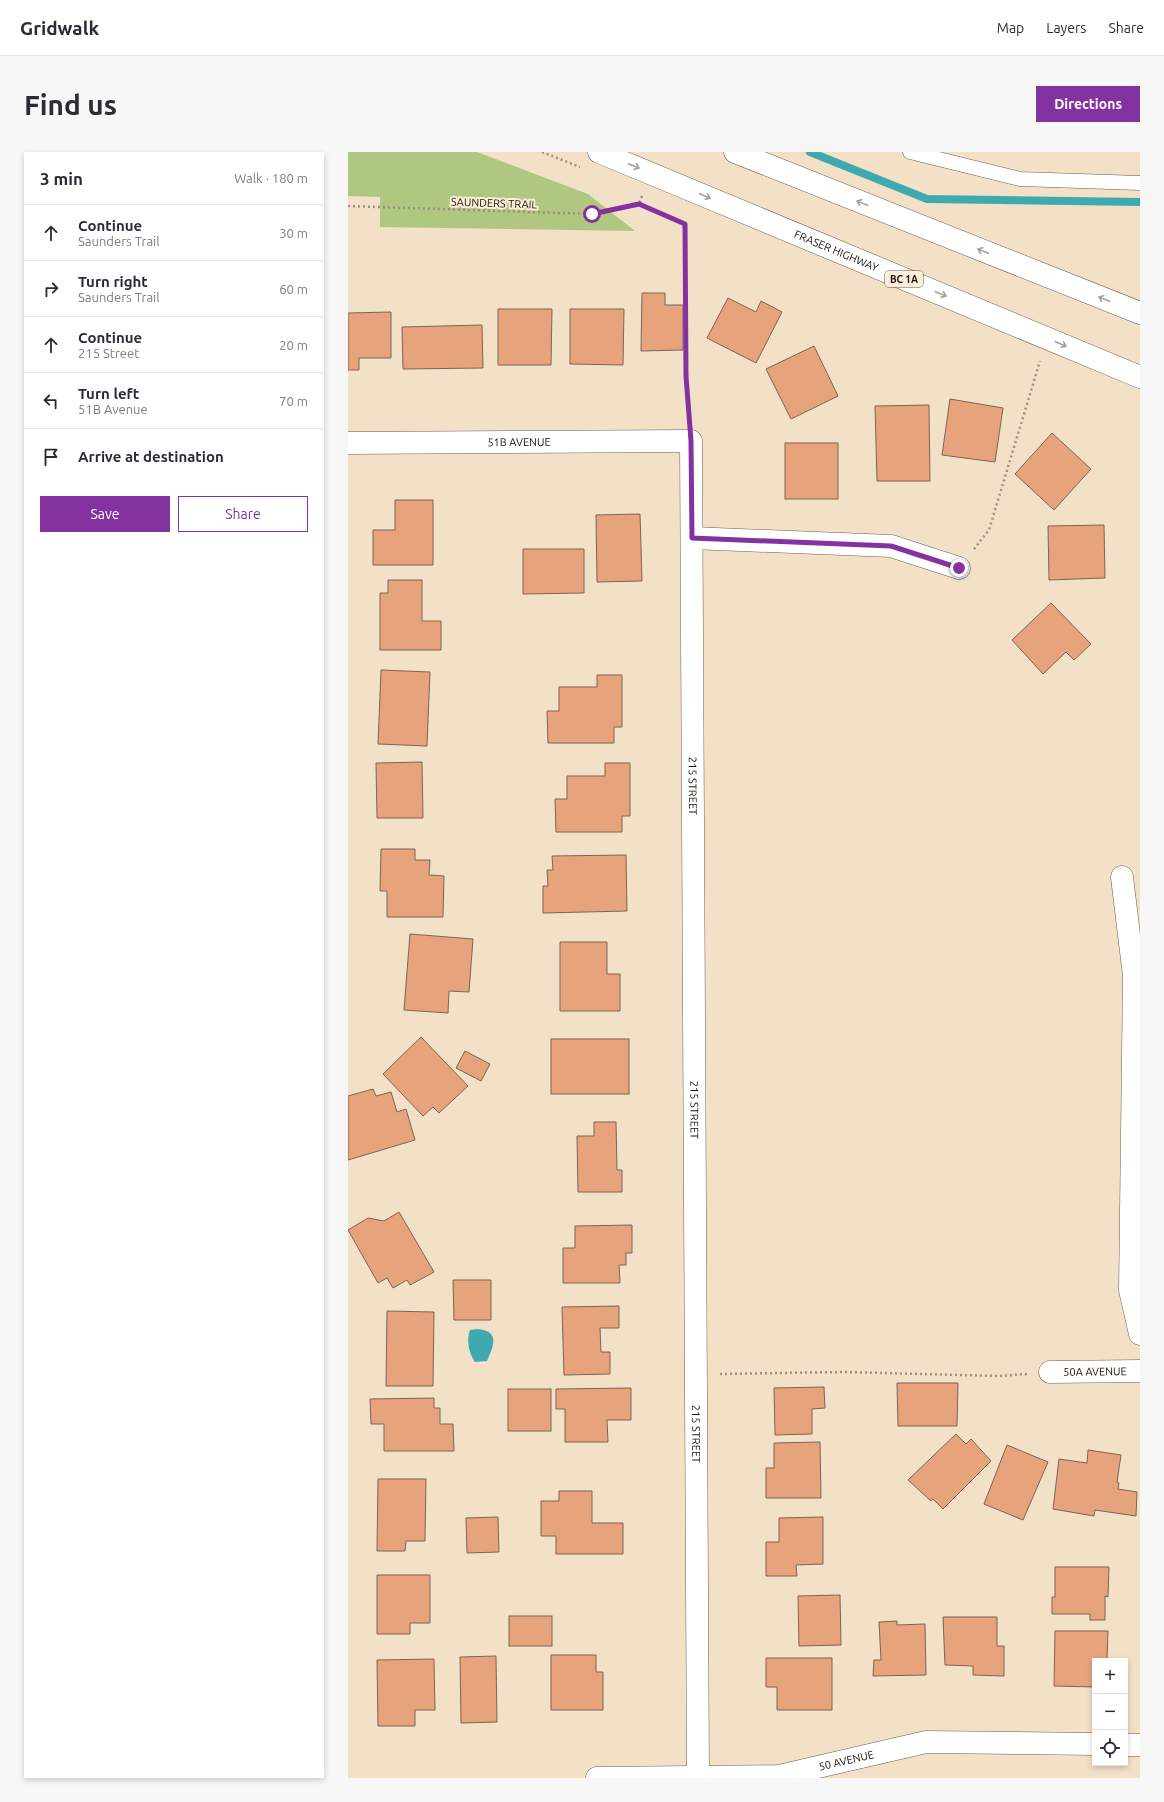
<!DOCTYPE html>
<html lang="en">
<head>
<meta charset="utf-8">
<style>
  :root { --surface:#fff; --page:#f7f7f7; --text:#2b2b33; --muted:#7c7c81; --line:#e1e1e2; --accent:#8532a1 }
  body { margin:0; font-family:Ubuntu,sans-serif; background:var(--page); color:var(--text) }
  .controls { position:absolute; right:12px; bottom:12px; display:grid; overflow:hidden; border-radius:0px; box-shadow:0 2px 6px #0003 }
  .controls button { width:36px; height:36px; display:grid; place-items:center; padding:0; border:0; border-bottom:1px solid var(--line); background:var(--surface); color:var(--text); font:20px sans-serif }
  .stop { position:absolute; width:12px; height:12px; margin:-9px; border:3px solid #8532a1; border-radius:50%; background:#fff }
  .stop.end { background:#8532a1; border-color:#fff; box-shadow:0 1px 4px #0008 }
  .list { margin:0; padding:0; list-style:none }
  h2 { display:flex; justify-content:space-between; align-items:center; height:52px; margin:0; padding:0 16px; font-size:17px }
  h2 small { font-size:13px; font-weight:400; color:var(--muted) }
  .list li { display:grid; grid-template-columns:26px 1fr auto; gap:12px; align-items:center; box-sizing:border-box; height:56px; padding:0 16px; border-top:1px solid var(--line) }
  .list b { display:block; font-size:15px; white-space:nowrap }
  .list p { margin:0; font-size:13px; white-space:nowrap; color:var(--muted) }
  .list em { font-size:13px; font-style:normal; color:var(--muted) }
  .actions { display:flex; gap:8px; padding:12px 16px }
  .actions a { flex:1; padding:9px 0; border:1px solid var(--accent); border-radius:0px; text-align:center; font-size:14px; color:var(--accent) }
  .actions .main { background:var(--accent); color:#fff }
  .icon { flex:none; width:22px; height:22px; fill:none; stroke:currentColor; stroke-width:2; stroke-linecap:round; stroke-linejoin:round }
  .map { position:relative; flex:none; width:792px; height:1626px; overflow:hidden; border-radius:0px }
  header { display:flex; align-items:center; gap:24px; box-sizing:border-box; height:56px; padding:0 20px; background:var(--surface); border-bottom:1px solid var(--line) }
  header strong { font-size:19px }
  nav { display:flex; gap:22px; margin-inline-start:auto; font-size:14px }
  .intro { display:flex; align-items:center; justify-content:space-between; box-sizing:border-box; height:96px; padding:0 24px }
  h1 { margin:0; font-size:28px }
  .button { padding:10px 18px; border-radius:0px; background:var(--accent); color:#fff; font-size:14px; font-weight:700 }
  main { display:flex; gap:24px; padding:0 24px }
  aside { flex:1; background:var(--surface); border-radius:0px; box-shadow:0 2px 6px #0003 }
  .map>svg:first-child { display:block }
</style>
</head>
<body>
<header>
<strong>Gridwalk</strong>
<nav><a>Map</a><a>Layers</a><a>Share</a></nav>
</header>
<div class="intro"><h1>Find us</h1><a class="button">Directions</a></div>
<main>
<aside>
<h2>3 min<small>Walk · 180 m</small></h2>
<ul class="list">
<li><svg class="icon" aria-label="ahead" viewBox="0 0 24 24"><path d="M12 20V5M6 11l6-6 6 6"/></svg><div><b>Continue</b><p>Saunders Trail</p></div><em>30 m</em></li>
<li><svg class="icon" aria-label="right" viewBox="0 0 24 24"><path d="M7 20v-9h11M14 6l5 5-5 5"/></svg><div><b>Turn right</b><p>Saunders Trail</p></div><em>60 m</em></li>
<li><svg class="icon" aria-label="ahead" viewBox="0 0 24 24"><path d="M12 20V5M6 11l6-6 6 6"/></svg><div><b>Continue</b><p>215 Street</p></div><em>20 m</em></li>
<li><svg class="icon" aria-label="left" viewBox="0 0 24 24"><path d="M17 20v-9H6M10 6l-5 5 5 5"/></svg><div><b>Turn left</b><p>51B Avenue</p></div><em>70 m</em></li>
<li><svg class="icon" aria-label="arrive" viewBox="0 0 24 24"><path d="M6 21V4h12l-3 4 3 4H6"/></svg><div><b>Arrive at destination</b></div></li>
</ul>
<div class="actions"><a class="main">Save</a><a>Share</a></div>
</aside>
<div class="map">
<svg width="792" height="1626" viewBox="0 0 792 1626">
  <rect width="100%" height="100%" fill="#f2e0c7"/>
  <polygon fill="#b0c781" points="0,0 129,0 240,42 287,79 32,75 32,45 0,44"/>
  <path fill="#3eaab0" d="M129,1177C152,1179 146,1193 139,1209L127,1210C121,1202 118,1188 122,1178Z"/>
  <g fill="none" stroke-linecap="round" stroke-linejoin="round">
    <polyline stroke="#3eaab0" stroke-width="8" points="462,0 579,47 792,50"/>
  </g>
  <g fill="#e7a37c" stroke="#7d6456">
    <polygon points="294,141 317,141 317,153 335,153 335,198 293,199"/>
    <polygon points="380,146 408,160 413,149 434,160 408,211 359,186"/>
    <polygon points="150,157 204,157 203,213 150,213"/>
    <polygon points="222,157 276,157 275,213 222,212"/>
    <polygon points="43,160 43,206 11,206 11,218 0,218 0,161"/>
    <polygon points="134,173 135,216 55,217 54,175"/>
    <polygon points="466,194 490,244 443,267 418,217"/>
    <polygon points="602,247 655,256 647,310 594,303"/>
    <polygon points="581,253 582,329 529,329 527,254"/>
    <polygon points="704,281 743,317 706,358 667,322"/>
    <rect x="437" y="291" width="53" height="56"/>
    <polygon points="47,348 85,348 85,413 25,413 25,378 47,378"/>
    <polygon points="292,362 294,429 249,430 248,363"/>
    <polygon points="756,373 757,426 701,428 700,374"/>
    <polygon points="175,397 236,397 236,441 175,442"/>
    <polygon points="40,428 74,428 74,469 93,469 93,498 32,498 32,441 40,441"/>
    <polygon points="703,451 743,492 726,508 718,500 695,522 664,488"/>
    <polygon points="33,518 82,520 79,594 30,592"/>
    <polygon points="249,523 274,523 274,575 266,575 266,591 200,591 199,559 211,559 211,535 249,535"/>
    <polygon points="74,610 75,666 29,666 28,611"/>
    <polygon points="257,611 282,611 282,664 274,664 274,680 208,680 207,647 219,647 219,624 257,624"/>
    <polygon points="33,697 67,697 67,708 82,708 81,723 96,724 95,765 39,765 39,739 32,739"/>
    <polygon points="278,703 279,759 195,761 195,734 200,734 199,718 205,718 204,704"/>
    <polygon points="62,782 125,787 121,840 101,839 100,861 56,858"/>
    <polygon points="212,790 259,790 259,822 272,822 272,859 212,859"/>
    <polygon points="73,885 120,934 91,961 85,955 75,964 35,922"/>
    <rect x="203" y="887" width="78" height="55"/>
    <polygon points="117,899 142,912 133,929 108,916"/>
    <polygon points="25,937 28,944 43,940 49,960 58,957 67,988 0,1008 0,944"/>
    <polygon points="246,970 268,970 269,1018 274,1018 274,1040 230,1040 229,984 246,984"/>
    <polygon points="51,1060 86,1120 62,1133 59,1128 45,1136 39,1126 30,1131 0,1078 20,1066 36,1069"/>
    <polygon points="284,1073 284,1101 278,1101 278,1113 271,1113 272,1131 215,1131 215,1096 227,1096 227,1074"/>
    <polygon points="105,1128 143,1128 143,1168 106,1168"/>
    <polygon points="271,1154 271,1176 252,1176 253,1200 262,1200 262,1222 216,1223 214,1155"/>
    <polygon points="39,1159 86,1160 85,1234 38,1234"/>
    <polygon points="549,1231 610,1231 609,1274 550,1274"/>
    <polygon points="476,1235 477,1256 464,1257 464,1282 427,1283 426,1236"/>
    <polygon points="283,1236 283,1268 259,1268 260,1290 217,1290 217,1257 208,1257 208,1237"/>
    <rect x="160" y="1237" width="43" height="42"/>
    <polygon points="86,1246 86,1256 92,1256 92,1272 105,1272 106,1299 36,1299 36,1272 23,1272 22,1247"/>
    <polygon points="608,1282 618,1292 623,1287 643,1309 595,1357 585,1347 583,1349 560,1328"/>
    <polygon points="472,1290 473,1346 418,1346 418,1316 426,1316 426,1291"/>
    <polygon points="659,1293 700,1310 675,1368 636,1352"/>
    <polygon points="740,1298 773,1303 769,1330 771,1331 770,1337 789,1340 788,1364 747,1358 746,1364 705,1357 711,1307 739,1311"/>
    <polygon points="30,1327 78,1327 77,1389 58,1389 57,1399 29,1399"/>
    <polygon points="211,1339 244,1339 244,1371 275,1371 275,1402 208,1402 208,1384 193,1384 193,1349 211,1349"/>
    <polygon points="150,1365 151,1400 119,1401 118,1366"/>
    <polygon points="475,1365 475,1412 448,1413 449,1424 418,1424 418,1390 431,1390 431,1366"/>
    <polygon points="707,1415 761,1415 760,1445 757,1444 757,1468 742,1468 742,1462 704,1462 704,1445 707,1445"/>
    <polygon points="29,1423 82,1423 82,1471 62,1471 62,1482 29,1482"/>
    <polygon points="492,1443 493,1493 451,1494 450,1444"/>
    <rect x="161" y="1464" width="43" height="30"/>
    <polygon points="595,1465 649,1465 649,1494 656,1494 656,1524 625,1523 625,1514 597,1513"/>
    <polygon points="549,1469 549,1473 577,1472 578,1523 525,1524 526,1508 533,1508 531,1470"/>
    <polygon points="707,1479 760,1479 759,1508 747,1509 747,1535 706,1534"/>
    <polygon points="203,1503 248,1503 248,1520 255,1520 255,1558 203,1558"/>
    <polygon points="148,1504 149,1570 113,1571 112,1505"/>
    <polygon points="418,1506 484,1506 484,1558 429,1558 429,1535 418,1535"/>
    <polygon points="86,1507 87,1558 67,1558 67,1574 30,1574 29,1508"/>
  </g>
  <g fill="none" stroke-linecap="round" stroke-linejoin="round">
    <g stroke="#6f5f49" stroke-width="15">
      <polyline id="service" points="562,0 672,27 792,31"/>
    </g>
    <g stroke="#6f5f49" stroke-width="23">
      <g id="minor">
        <path id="s1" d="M0,291L343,289L350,1626"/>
        <polyline points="344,386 543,394 611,416"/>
        <polyline points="774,725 786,824 782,1138 792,1182"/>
        <path id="s2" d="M702,1220L792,1219"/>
        <polyline points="777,1593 792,1593"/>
        <path id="s3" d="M249,1626L431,1624L578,1590L747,1592"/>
      </g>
    </g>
    <g stroke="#6f5f49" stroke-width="23">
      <g id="primary">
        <path id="s4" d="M251,0L792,225"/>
        <polyline points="387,0 792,161"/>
      </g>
    </g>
    <g stroke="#9d907d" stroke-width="2.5" stroke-dasharray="2 3" stroke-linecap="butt">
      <polyline points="194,0 232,15"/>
      <polyline points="294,44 291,52 337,72 338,224 341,265"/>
      <polyline points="0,54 244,62 291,52"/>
      <polyline points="626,397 641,378 692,209"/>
      <polyline points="372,1222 495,1220 651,1224 679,1222"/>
    </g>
    <use href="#service" stroke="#fff" stroke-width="14"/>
    <use href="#minor" stroke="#fff" stroke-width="22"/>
    <use href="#primary" stroke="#fff" stroke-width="22"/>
  </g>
  <defs><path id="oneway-shaft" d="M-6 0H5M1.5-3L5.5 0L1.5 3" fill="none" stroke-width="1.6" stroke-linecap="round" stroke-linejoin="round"/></defs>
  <g stroke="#a3a09d">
    <use href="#oneway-shaft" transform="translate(286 14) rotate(22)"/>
    <use href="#oneway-shaft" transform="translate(357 44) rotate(23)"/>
    <use href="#oneway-shaft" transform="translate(514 51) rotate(-158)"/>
    <use href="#oneway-shaft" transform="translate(635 99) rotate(-158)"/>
    <use href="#oneway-shaft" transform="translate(593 142) rotate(23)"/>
    <use href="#oneway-shaft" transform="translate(756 147) rotate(-158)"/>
    <use href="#oneway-shaft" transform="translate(713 192) rotate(23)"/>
  </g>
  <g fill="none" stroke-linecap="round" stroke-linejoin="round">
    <polyline stroke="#8532a1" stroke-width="5" points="244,62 291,52 337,72 338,224 343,289 344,386 543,394 611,416"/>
  </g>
  <g text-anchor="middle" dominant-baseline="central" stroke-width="4" stroke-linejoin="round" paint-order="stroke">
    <rect fill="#fceeda" stroke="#5c5448" stroke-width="1" x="537" y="119" width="38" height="16" rx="3"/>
    <g font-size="10" font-weight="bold" fill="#181209">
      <text x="556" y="127">BC 1A</text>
    </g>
    <g font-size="11" fill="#181209" stroke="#fceeda">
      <text transform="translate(146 51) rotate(2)">SAUNDERS TRAIL</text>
      <text stroke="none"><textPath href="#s4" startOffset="257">FRASER HIGHWAY</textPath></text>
      <text stroke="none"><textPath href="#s1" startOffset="171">51B AVENUE</textPath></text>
      <text stroke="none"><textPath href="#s1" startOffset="688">215 STREET</textPath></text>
      <text stroke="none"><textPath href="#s1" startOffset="1012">215 STREET</textPath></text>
      <text stroke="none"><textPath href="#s2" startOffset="45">50A AVENUE</textPath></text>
      <text stroke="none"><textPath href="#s1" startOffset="1336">215 STREET</textPath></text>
      <text stroke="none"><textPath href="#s3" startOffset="251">50 AVENUE</textPath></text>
    </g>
  </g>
</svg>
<div class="controls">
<button>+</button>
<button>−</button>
<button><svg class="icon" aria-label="locate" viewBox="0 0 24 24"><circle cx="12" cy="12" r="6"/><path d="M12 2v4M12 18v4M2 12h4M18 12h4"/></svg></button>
</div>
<div class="stop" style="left:244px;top:62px"></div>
<div class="stop end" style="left:611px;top:416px"></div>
</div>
</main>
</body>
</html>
